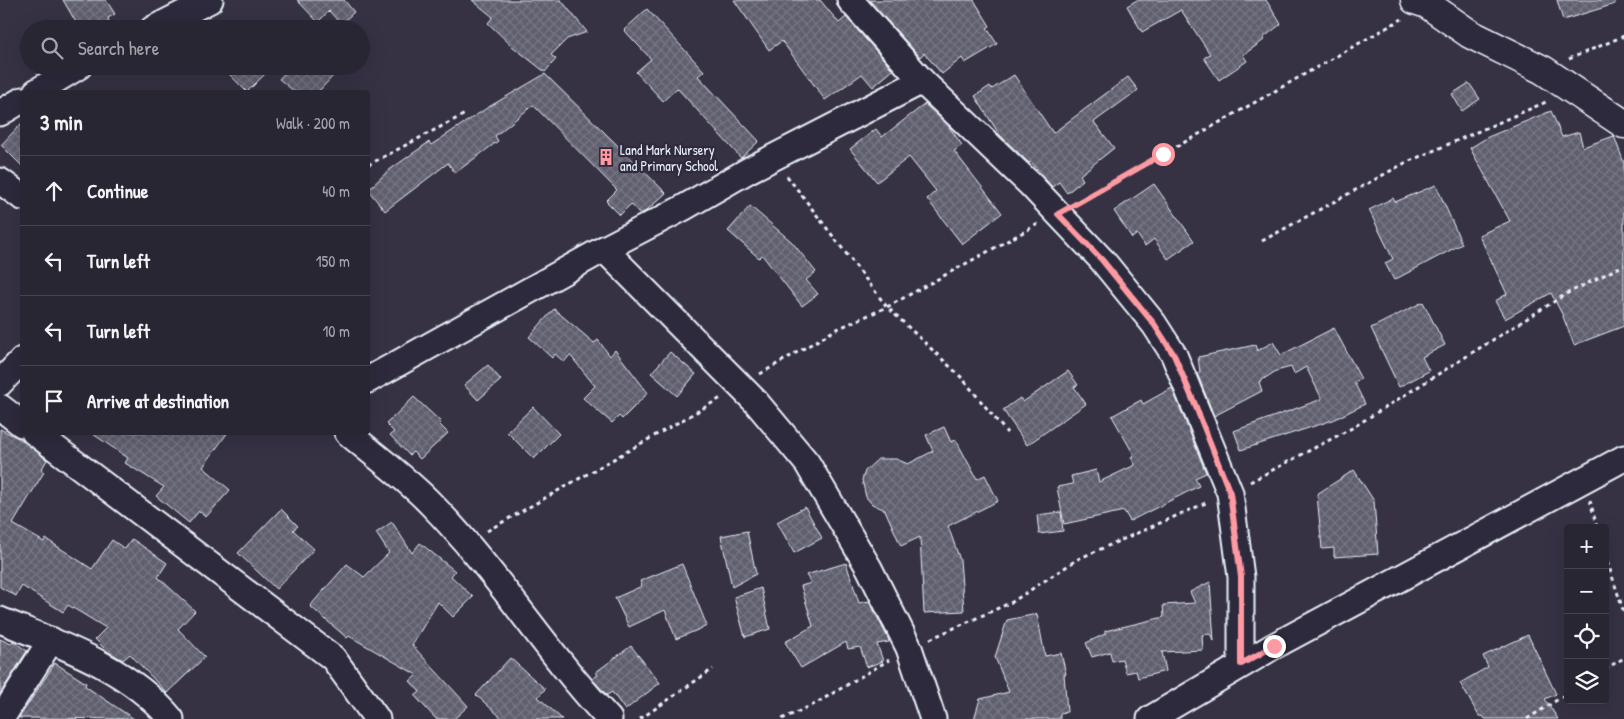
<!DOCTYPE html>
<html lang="en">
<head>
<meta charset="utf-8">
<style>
  :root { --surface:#282633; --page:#302e3b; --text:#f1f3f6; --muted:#a5a5ac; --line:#44434e }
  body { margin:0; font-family:"Patrick Hand",sans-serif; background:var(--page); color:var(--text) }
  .controls { position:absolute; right:15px; bottom:15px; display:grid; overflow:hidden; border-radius:5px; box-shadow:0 5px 20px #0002 }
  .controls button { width:45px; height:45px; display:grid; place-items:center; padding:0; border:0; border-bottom:1px solid var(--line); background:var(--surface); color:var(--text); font:25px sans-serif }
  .stop { position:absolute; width:15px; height:15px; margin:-11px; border:4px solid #ff9aa2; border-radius:50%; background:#fff }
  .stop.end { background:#ff9aa2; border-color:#fff; box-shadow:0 1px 5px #0008 }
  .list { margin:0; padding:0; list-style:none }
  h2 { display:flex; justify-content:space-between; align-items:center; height:65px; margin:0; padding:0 20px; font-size:21px }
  h2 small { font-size:16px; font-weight:400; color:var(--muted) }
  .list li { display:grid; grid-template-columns:32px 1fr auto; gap:15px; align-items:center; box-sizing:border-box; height:70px; padding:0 20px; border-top:1px solid var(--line) }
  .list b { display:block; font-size:19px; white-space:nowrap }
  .list em { font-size:16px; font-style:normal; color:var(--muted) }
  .icon { flex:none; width:28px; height:28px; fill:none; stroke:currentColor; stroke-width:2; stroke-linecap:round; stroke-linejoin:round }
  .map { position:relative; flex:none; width:1624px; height:719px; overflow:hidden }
  .search { position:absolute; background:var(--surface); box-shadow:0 5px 20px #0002; left:20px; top:20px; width:350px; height:55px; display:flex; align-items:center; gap:12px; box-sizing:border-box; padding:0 18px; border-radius:28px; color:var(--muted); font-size:19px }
  .panel { position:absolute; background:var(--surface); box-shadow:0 5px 20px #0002; left:20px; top:90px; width:350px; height:345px; border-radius:5px }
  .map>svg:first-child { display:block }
</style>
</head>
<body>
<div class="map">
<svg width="1624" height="719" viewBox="0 0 1624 719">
  <defs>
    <pattern id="building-cross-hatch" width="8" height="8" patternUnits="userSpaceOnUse" patternTransform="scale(1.25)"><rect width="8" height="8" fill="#605e6e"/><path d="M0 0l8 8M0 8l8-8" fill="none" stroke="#777683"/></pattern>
  </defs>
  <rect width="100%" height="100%" fill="#363244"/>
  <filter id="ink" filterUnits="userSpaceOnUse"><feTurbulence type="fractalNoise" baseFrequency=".02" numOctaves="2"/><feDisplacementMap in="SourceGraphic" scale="10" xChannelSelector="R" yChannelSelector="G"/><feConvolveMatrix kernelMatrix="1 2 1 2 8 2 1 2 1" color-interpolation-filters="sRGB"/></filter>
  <g filter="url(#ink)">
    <g fill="url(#building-cross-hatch)" stroke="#e8f1f8">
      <polygon points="63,0 106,0 115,14 108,18 109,21 96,29 80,29"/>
      <polygon points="297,0 344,0 354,12 341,24 329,11 318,22"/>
      <polygon points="472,0 561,0 587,32 567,39 551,55 556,59 545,72 512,46 488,23 493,17"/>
      <polygon points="734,0 820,0 839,23 846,17 893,70 873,87 862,74 825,100 782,41 769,50"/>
      <polygon points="869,0 974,0 990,26 987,28 997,44 965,63 962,58 942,74 924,53 920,57"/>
      <polygon points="1137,0 1266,0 1281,24 1263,38 1264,40 1243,55 1247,61 1219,80 1204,58 1210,54 1181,10 1142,32 1127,6"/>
      <polygon points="1557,0 1615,0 1615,4 1563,20"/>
      <polygon points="647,9 704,71 698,76 759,141 741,158 677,88 663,101 636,72 651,59 624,30"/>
      <polygon points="221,66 273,66 247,92"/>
      <polygon points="291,66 323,66 333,76 318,92 295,92 279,79"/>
      <polygon points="545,74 666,193 646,211 640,214 631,204 620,215 606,201 617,190 533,105 495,136 498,141 455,173 448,163 385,211 368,190 388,171 429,142 431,145 487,108"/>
      <polygon points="1014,75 1053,133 1128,77 1138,90 1094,122 1114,148 1080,175 1083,180 1067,193 1059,182 1052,187 1031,162 1029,163 999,134 975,96 990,86 992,89"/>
      <polygon points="1469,83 1480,99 1462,111 1452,94"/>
      <polygon points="925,104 947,124 962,145 954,151 1002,213 962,244 927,199 936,191 909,157 877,182 850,149 876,129 882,137"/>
      <polygon points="1551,111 1562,137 1579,132 1583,147 1614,136 1624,163 1624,326 1574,345 1562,314 1551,293 1505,319 1495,301 1507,294 1479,235 1510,221 1470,148 1488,137"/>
      <polygon points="22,123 22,166 1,145"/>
      <polygon points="1154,184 1194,241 1168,259 1154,239 1145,246 1137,234 1132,238 1114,211"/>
      <polygon points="1436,185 1462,244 1394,280 1385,263 1393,259 1369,210 1393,198 1395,202"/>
      <polygon points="750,206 792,242 816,272 806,280 818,294 802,306 762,255 759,258 728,231"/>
      <polygon points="1423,302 1445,345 1422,357 1429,371 1399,387 1371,328"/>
      <polygon points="554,309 594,343 598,340 610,356 615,350 648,393 622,419 619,416 612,423 583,398 595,386 570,355 564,362 555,354 552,358 529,337"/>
      <polygon points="1334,328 1361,379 1354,382 1365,404 1333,420 1241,450 1234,431 1322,399 1306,367 1294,374 1291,367 1276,371 1259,382 1262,391 1214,416 1197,373 1200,372 1198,357 1255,345 1257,351 1273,342 1281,355"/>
      <polygon points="670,352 696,374 677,396 651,373"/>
      <polygon points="488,365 501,380 478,400 464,385"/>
      <polygon points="1068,371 1078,385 1074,387 1086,404 1027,445 1003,410 1020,398 1023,402"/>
      <polygon points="1172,388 1206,473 1195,478 1199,486 1130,521 1124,511 1064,524 1057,487 1073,484 1071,476 1096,470 1099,482 1135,465 1131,457 1134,455 1112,416 1141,400 1143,404"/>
      <polygon points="414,397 441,422 439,424 448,433 420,459 413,452 409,455 390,435 394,432 386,424"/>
      <polygon points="533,407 559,434 534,459 507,432"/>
      <polygon points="944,427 951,442 956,440 977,479 985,475 998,501 948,526 960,560 964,611 924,613 920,537 901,546 885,510 872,504 866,497 862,480 865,471 878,459 896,459 908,464 933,451 926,435"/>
      <polygon points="0,429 22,440 47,460 41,470 44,472 13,524 44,542 46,539 92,569 112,540 125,549 132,539 167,563 158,577 195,611 178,629 205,657 167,693 130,654 123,660 107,651 95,639 106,628 68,605 63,612 22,586 16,596 0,587"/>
      <polygon points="90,432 228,432 203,467 230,490 206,517 199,511 189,523 156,496 164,487 125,463 128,458"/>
      <polygon points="1354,470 1374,501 1378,554 1334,557 1334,548 1322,549 1317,494"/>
      <polygon points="805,507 822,538 794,553 777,522"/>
      <polygon points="281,509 298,526 293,530 314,549 276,589 238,553"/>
      <polygon points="1061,512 1063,531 1039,534 1037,515"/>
      <polygon points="392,522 412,553 420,543 455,571 451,576 473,597 453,617 438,602 412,645 468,706 454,719 436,719 415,696 420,692 410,681 417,675 349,636 347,638 310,606 347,564 364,577 389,553 376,533"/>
      <polygon points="747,531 756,574 732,587 721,536"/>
      <polygon points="846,563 859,603 869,601 888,638 889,642 877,644 883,661 867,667 860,647 848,649 846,642 801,668 785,642 813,626 801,586 811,583 806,575"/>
      <polygon points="682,564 707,626 676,639 665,610 629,627 615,598 642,586 640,581"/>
      <polygon points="1210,582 1214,641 1210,634 1202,635 1203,650 1162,652 1166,671 1138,678 1136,671 1126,673 1122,659 1112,661 1110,652 1092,657 1086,643 1105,634 1105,631 1164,617 1163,605 1195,603 1190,592"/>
      <polygon points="761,588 770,629 745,637 734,597"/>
      <polygon points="1037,614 1045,656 1061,653 1066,674 1064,674 1067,712 1060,713 1060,719 974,719 980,699 1009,692 995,657 1007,620"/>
      <polygon points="1528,635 1556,694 1545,699 1558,719 1485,719 1483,716 1479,716 1460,683 1488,667 1483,656"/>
      <polygon points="0,639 11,644 13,641 27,651 0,694"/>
      <polygon points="631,646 660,683 625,710 612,692 607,695 592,679 598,675 596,672"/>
      <polygon points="510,658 545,689 538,697 562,719 503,719 476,695"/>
      <polygon points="55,663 86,683 85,686 134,719 19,718"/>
    </g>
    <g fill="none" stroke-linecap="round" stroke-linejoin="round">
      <g stroke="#e8f1f8" stroke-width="29">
        <g id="street">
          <polyline points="850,0 922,81 1030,184 1102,260 1154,324 1174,355 1230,493 1241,577 1241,664"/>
          <polyline points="153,29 210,0"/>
          <polyline points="36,92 79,66"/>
          <polyline points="0,113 22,100"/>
          <polyline points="0,181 22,197"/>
          <polyline points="604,249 756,402 807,463 869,568 909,648 933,719"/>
          <polyline points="368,380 604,249 683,208 749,170 922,81"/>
          <polyline points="0,383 22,360"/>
          <polyline points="0,407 22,424"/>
          <polyline points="34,432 333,658 377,719"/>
          <path d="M347,432C375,456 406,478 431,504C496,570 546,652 609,719"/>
          <path d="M0,620C59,644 129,668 171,719"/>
          <polyline points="1,719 51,640"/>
          <polyline points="1150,719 1274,646 1624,458"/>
        </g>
      </g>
      <g stroke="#e8f1f8" stroke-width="31">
        <polyline id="secondary" points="1415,0 1427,4 1470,34 1543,70 1624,124"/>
      </g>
      <g stroke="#e8f1f8" stroke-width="3" stroke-dasharray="4 4" stroke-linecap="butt">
        <polyline points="1569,59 1624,36"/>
        <polyline points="368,165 467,113"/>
        <polyline points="787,176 887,307 962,378 1007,433"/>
        <polyline points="1079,202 1402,19"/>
        <polyline points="1262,241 1405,163 1546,102"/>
        <polyline points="760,374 837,329 887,307 1038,224"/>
        <polyline points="1250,482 1352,428 1566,294 1624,265"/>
        <polyline points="1590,500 1597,528"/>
        <polyline points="487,531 721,398"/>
        <polyline points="1605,554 1624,613"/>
        <polyline points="930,639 1012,602 1078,559 1208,502"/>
        <polyline points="1605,669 1624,658"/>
        <polyline points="640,719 713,669"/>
        <polyline points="782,719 813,705 889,660"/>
        <polyline points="1527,719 1568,693"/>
      </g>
      <use href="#street" stroke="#2f2a3d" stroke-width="25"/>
      <use href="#secondary" stroke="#2f2a3d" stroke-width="28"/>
    </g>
  </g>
  <g fill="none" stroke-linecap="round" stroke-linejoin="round" filter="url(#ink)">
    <polyline stroke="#ff9aa2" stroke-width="6" points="1163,154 1058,214 1102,260 1154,324 1174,355 1196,407 1230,493 1241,577 1241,664 1274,646"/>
  </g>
  <defs>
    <g id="building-bare" transform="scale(1.35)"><path d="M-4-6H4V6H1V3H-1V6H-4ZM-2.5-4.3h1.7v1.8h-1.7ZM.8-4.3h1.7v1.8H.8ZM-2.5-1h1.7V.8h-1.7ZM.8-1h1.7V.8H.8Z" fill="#ff9aa2" stroke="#2f2a3d" stroke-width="2.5" paint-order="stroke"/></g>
  </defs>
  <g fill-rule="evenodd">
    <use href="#building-bare" x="606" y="157"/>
  </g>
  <g text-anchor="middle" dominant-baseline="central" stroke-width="4.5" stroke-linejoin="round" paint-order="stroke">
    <g font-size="14" fill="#e8f1f8" stroke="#2f2a3d" text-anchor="start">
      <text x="620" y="149">Land Mark Nursery<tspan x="620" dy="16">and Primary School</tspan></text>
    </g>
  </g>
</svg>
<div class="controls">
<button>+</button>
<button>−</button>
<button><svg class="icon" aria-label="locate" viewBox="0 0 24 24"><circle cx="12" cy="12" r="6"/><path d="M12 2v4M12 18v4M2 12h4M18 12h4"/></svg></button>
<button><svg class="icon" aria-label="layers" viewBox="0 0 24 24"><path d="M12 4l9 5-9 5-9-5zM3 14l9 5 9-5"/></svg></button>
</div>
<div class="stop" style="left:1163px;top:154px"></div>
<div class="stop end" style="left:1274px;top:646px"></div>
<div class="search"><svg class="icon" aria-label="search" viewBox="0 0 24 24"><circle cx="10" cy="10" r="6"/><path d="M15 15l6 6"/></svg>Search here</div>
<section class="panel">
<h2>3 min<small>Walk · 200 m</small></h2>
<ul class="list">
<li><svg class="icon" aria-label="ahead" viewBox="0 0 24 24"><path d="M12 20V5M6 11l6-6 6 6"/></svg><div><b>Continue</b></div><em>40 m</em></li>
<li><svg class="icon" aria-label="left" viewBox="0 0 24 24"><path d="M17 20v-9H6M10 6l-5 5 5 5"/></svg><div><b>Turn left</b></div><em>150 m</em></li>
<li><svg class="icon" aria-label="left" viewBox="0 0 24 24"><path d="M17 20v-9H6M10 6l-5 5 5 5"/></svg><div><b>Turn left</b></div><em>10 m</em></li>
<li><svg class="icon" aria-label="arrive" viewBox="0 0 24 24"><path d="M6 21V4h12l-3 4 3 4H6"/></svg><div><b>Arrive at destination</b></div></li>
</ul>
</section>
</div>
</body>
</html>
